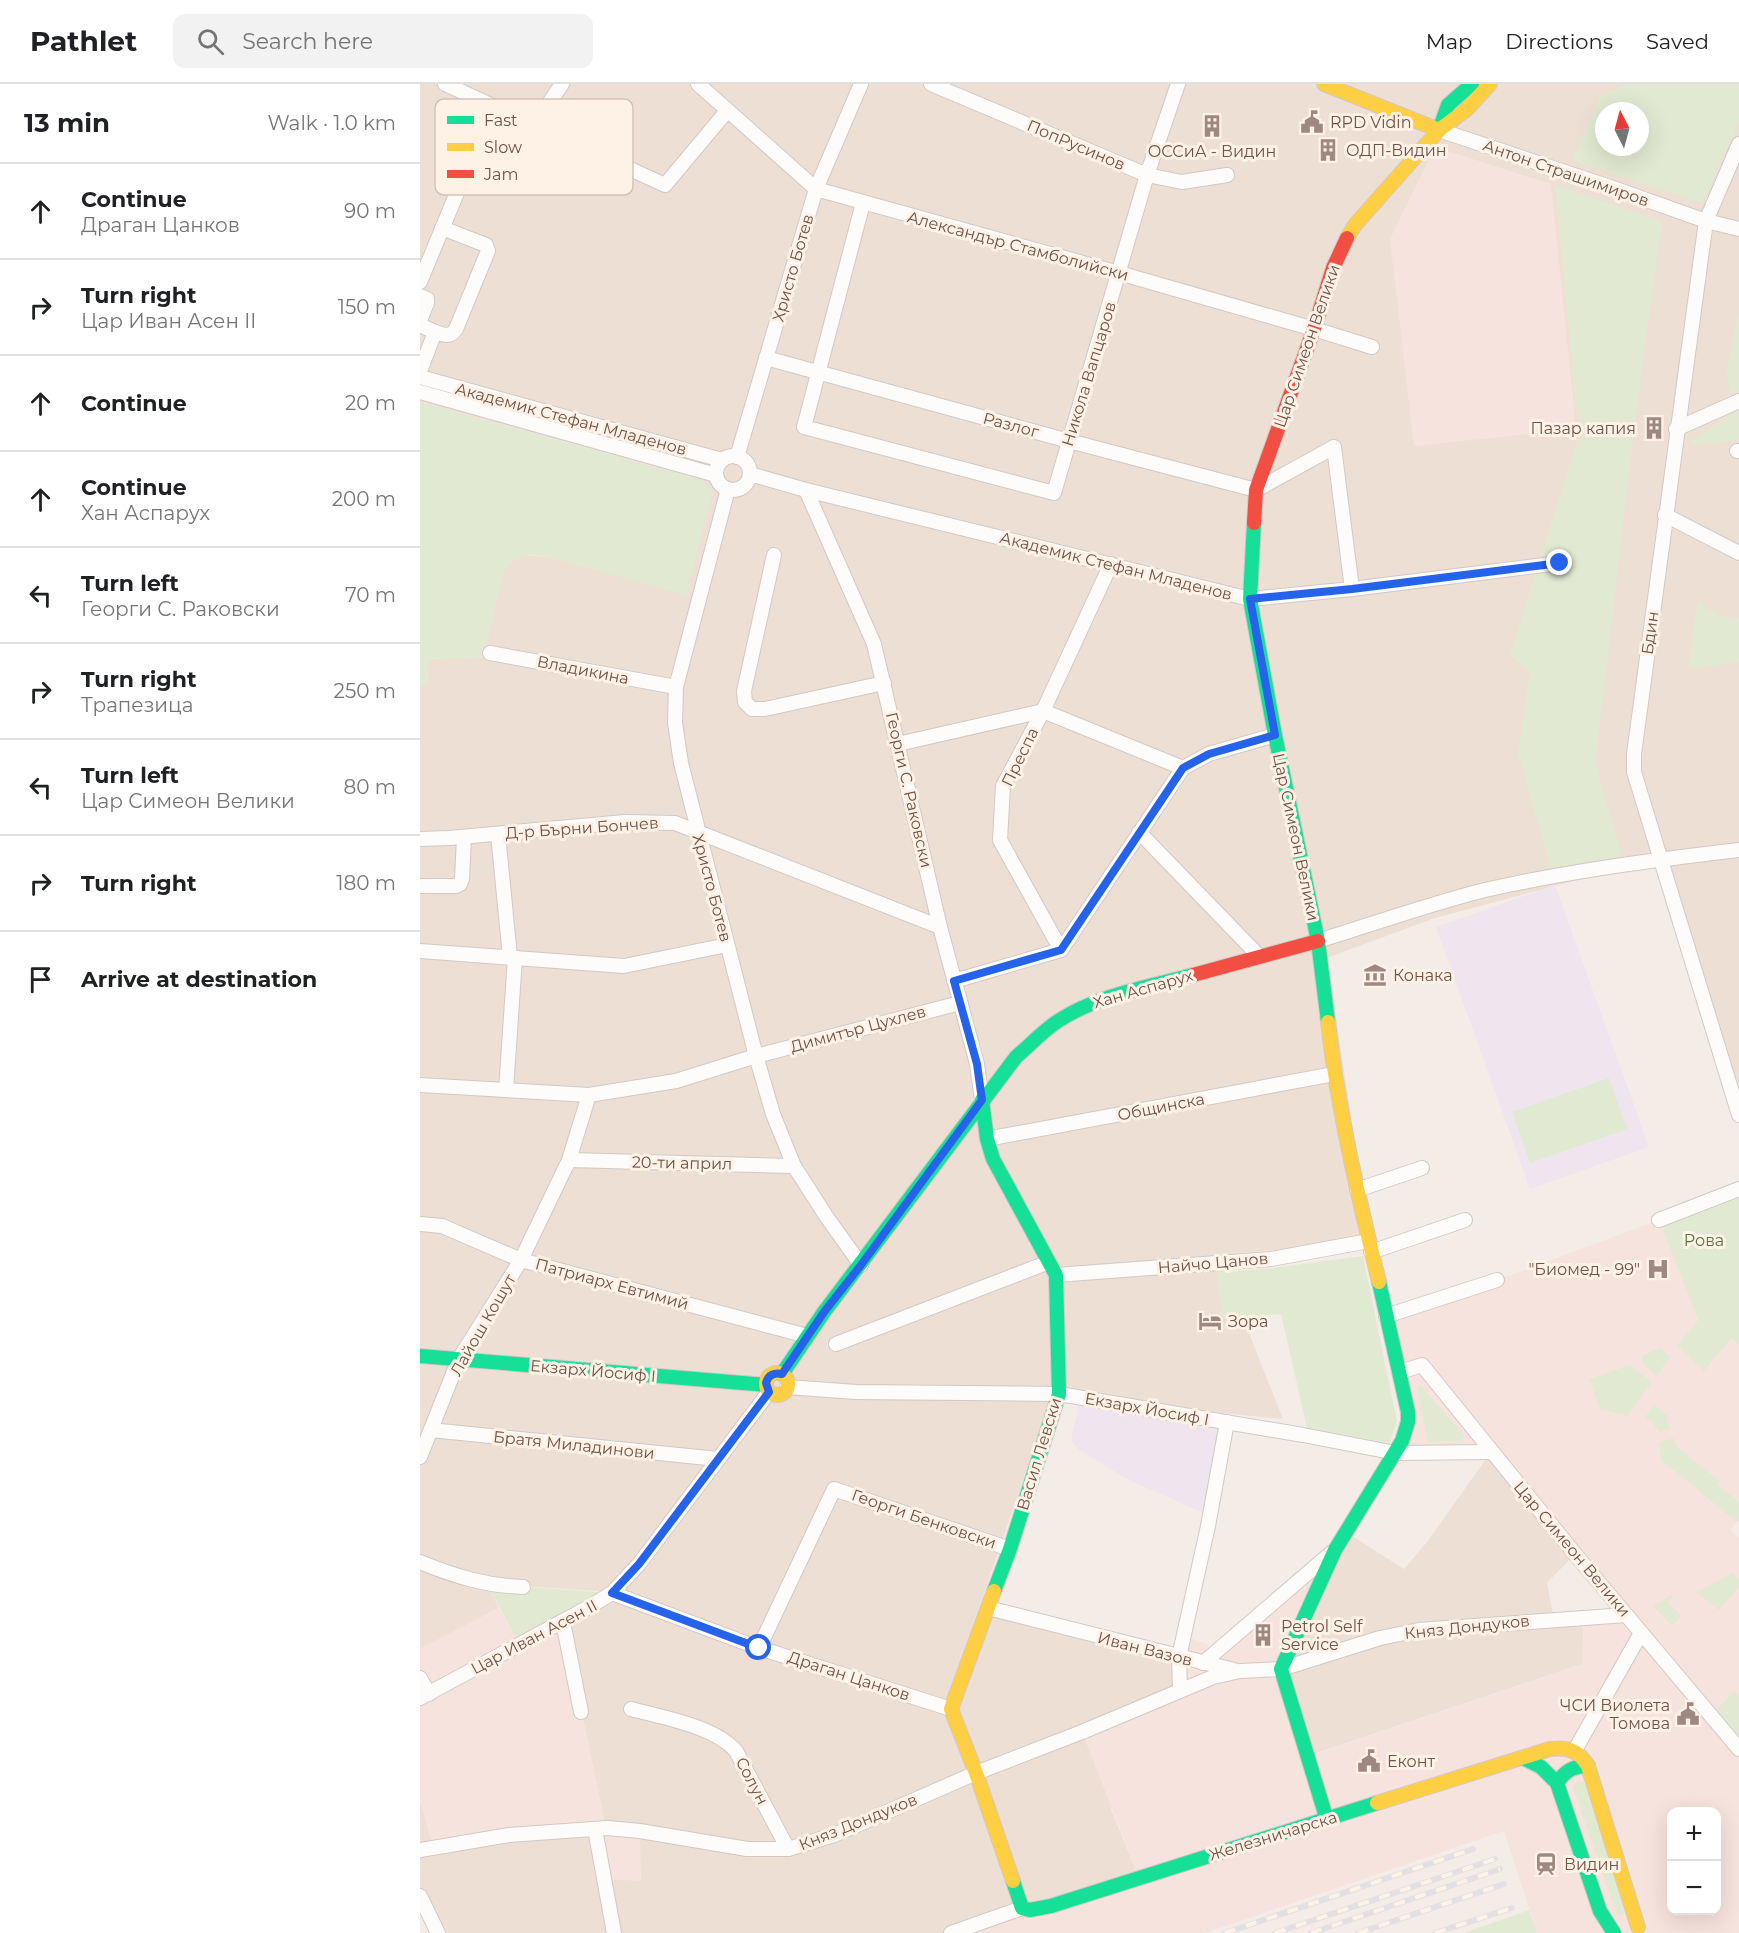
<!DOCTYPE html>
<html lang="en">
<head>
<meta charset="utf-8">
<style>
  :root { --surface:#fff; --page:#f2f2f2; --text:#202124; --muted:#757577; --line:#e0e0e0 }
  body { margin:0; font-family:Montserrat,sans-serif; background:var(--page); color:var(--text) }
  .controls { position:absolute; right:18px; bottom:18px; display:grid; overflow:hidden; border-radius:12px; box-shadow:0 6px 24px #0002 }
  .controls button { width:54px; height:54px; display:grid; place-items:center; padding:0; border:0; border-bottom:2px solid var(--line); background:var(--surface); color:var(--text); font:30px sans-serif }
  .compass { position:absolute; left:1175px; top:18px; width:54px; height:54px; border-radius:50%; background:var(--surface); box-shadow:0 6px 24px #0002; rotate:354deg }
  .stop { position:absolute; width:18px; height:18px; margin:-14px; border:4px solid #2563eb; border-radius:50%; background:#fff }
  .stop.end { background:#2563eb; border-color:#fff; box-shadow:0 2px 6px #0008 }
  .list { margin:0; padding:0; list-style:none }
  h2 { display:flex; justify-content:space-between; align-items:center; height:78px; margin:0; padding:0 24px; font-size:26px }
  h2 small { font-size:20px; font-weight:400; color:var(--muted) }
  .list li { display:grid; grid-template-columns:39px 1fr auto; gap:18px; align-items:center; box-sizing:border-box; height:96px; padding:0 24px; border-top:2px solid var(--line) }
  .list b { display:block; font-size:22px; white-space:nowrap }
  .list p { margin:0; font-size:20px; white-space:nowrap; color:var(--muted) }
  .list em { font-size:20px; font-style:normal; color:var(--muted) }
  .icon { flex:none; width:33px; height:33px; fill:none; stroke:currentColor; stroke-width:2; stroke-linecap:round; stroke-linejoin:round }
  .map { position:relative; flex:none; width:1319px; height:1849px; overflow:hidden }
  header { display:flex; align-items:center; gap:36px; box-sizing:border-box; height:84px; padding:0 30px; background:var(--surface); border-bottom:2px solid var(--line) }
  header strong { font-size:28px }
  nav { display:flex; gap:33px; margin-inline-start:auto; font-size:21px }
  .search { width:420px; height:54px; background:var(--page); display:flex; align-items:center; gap:15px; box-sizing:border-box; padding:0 21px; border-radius:12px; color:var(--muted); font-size:22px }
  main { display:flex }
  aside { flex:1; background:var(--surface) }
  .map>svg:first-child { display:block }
</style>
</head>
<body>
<header>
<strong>Pathlet</strong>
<div class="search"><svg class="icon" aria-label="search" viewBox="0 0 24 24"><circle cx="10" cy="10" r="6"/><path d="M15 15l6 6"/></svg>Search here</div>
<nav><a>Map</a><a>Directions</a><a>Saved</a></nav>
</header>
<main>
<aside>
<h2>13 min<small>Walk · 1.0 km</small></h2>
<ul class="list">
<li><svg class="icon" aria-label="ahead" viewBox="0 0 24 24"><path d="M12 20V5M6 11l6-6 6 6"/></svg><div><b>Continue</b><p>Драган Цанков</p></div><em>90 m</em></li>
<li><svg class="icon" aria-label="right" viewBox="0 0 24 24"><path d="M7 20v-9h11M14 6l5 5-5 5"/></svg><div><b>Turn right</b><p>Цар Иван Асен II</p></div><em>150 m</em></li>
<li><svg class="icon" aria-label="ahead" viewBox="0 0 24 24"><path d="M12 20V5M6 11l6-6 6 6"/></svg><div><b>Continue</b></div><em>20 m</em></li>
<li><svg class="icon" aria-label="ahead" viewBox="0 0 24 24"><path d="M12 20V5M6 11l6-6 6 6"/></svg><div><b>Continue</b><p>Хан Аспарух</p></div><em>200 m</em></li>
<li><svg class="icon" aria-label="left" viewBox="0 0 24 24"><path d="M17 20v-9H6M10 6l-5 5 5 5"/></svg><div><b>Turn left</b><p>Георги С. Раковски</p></div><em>70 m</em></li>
<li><svg class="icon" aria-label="right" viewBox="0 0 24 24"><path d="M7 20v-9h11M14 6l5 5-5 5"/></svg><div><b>Turn right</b><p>Трапезица</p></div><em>250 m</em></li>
<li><svg class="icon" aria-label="left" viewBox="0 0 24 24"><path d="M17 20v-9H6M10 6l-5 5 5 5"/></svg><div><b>Turn left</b><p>Цар Симеон Велики</p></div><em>80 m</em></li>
<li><svg class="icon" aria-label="right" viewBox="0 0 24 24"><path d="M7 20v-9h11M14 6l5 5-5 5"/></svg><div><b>Turn right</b></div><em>180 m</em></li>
<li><svg class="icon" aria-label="arrive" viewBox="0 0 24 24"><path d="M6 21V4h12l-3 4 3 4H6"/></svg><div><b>Arrive at destination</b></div></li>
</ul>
</aside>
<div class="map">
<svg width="1319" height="1849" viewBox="0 0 1319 1849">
  <rect width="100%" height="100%" fill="#f4ede7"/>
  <g fill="#eddfd4" fill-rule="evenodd">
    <path d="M0,0H1319V765L1241,774L1015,834L907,874L950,1157L798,1171L863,1335L632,1312L526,1619L193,1508L67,1500L79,1524L0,1565V602L8,599L7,575L63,573L84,487L89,478L105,471L128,473L280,395L0,318ZM1184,27H1220V63H1184Z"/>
    <polygon points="1319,766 1319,1031 1242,775"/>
    <polygon points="1071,1368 1155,1470 1127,1499 1134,1535 1164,1533 1162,1580 887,1672 861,1585 926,1448 984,1485 1007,1458"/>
    <polygon points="192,1509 531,1625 568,1524 759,1573 760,1606 691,1725 719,1794 531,1849 18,1849 0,1812 0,1716 13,1762 161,1628 143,1538"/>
  </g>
  <g fill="#f7e3dd" fill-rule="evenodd">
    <polygon points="1015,63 1131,100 1156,345 994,362 970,155"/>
    <path d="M1239,1136L1278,1236L1258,1262L1311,1254L1319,1261V1436L1310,1446L1319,1453V1849H1117L1084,1747L785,1849H531L719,1794L662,1648L760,1606L764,1551L798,1565L915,1466L861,1585L887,1672L1162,1580L1164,1533L1205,1531L1071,1368L976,1369L986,1349L966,1232L1077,1196ZM1252,1728H1296V1826H1252Z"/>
    <polygon points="79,1524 99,1560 143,1538 186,1743 220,1747 221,1797 183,1795 175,1745 13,1762 0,1715 0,1565"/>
  </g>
  <g fill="#eee5ef">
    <polygon points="1135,801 1229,1063 1110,1105 1016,843"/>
    <polygon points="659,1320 799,1345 783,1429 707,1395 658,1365 651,1357"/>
  </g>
  <g fill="#e2e9d2" fill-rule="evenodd">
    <path d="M1205,0H1319V37L1283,119L1152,76L1180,13ZM1184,27H1220V63H1184Z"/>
    <polygon points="1135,101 1242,138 1215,336 1158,341"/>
    <polygon points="1319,226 1319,307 1310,309 1306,290"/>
    <path d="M0,318L280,395L293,407L266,511L128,473C109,470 96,469 84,487L63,573L7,575L8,599L0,602Z"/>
    <polygon points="1319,325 1319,357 1272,361 1272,356"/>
    <polygon points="1214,346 1175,680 1202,772 1131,784 1098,669 1110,588 1090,571 1159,351"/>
    <polygon points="1277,517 1299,532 1319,534 1319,578 1268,585 1277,523"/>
    <polygon points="1189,994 1207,1045 1110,1079 1092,1028"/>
    <polygon points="1319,1105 1319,1261 1311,1254 1284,1287 1257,1262 1278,1236 1239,1136"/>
    <polygon points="943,1172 977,1337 970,1359 887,1344 861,1230 802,1235 797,1189 852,1184"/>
    <polygon points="1240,1264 1250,1273 1236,1292 1222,1279 1222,1272"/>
    <polygon points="1210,1281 1232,1298 1207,1332 1180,1325 1169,1295"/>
    <polygon points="1000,1301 1044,1351 1042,1357 1008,1358 997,1303"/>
    <polygon points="1234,1320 1248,1332 1246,1334 1250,1344 1240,1348 1232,1338 1225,1333"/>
    <polygon points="1254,1354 1258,1364 1300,1397 1298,1401 1319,1418 1319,1436 1317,1438 1241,1376 1239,1358"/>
    <polygon points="1312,1489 1319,1495 1319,1503 1299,1526 1276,1508"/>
    <polygon points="67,1500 192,1509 99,1560"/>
    <polygon points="1255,1509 1248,1519 1262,1532 1252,1542 1233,1522"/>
    <polygon points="1314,1607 1319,1612 1319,1652 1295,1628"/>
    <polygon points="1165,1696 1208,1828 1199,1831 1196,1828 1153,1703 1155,1700"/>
    <polygon points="1109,1826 1117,1849 1044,1849"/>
  </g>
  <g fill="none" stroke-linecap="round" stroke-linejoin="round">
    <g stroke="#d2c9c4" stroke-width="16">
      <g id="street">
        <polyline points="25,0 245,101 307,27"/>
        <polyline points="278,0 396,105 699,189 894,245 952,263"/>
        <polyline points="511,0 727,91 762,98 807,91"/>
        <polyline points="120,45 131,16 142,0"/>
        <polyline points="1019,46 1190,103 1286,137 1319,145"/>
        <polyline points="1319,60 1286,137 1214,670 1214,688 1319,1031"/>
        <polyline points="443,119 384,343 634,409 727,91 758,0"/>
        <polyline points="0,198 46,87"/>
        <polyline points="0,212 7,215 7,219 0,236"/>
        <polyline points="0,241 15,248 0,287"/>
        <path d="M15,248C24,251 30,254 36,245L68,167L66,161L22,144"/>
        <polyline points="346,274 649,357 836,406 914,363 932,505"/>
        <polyline points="0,293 302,376"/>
        <polyline points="0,308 296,391"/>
        <polyline points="1256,345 1319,317"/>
        <polyline points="1317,367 1319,367"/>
        <circle cx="313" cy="389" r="17"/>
        <polyline points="317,373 396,105 441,0"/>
        <polyline points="330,390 386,406 830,515 932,505 1140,479"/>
        <polyline points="308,405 256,603 255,639 261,679 336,972 353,1030 374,1082 406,1132 441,1181"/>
        <polyline points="386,406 454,560 520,843 557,980 562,1016"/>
        <polyline points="1245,431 1319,469"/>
        <polyline points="354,471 324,607 325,618 332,625 345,625 464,599"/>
        <polyline points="70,569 256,603"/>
        <polyline points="478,660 623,627 763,684"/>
        <polyline points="719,748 839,872"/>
        <polyline points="78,750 90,873"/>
        <polyline points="0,755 29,754 205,738 255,739 520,843"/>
        <polyline points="0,802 36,802 40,800 42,795 44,753"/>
        <path d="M898,857C953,840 1009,820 1065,806C1149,787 1234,776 1319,766"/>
        <polyline points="641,866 580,756 583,702 623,627 691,480"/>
        <polyline points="0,867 204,882 307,861"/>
        <polyline points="534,897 641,866 763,684 789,670 855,651"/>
        <polyline points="0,1001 169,1011 256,997 336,972 540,919"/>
        <polyline points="86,1006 95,874"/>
        <polyline points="567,1055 914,990"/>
        <polyline points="149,1076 374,1082"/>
        <polyline points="937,1106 1002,1084"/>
        <polyline points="1239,1136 1319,1105"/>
        <polyline points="0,1140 22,1142 101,1176 387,1252"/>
        <polyline points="951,1168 1045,1136"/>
        <polyline points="636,1191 851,1175 949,1157"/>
        <polyline points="966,1232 1077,1196"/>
        <polyline points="416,1260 629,1178"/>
        <polyline points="980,1288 1002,1281 1155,1470 1319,1665"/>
        <polyline points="367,1303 436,1308 639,1310 883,1351 976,1369 1071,1368"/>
        <polyline points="11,1346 298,1375"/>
        <polyline points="0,1373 39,1275 101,1176 149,1076 169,1011"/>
        <path d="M0,1478C34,1492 66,1502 103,1503"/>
        <polyline points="192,1509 339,1564 531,1625"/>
        <polyline points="568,1524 814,1586"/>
        <polyline points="143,1538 161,1628"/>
        <polyline points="339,1564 414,1405 590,1465"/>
        <polyline points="783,1579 911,1469"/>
        <polyline points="0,1594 9,1610"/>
        <polyline points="760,1606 759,1573 788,1442 807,1338"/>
        <polyline points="0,1614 169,1523 192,1509 219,1480 349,1308"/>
        <path d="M211,1625C244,1634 294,1642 316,1667L368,1765"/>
        <polyline points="1155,1666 1221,1549"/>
        <polyline points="175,1745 194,1849"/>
        <polyline points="0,1766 89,1751 187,1744 220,1747 327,1765 368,1765 414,1751 556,1689 662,1648 793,1593 820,1587 861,1585 960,1554 999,1546 1206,1531"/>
        <polyline points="0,1812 18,1849"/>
        <polyline points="531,1849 602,1824"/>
      </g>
    </g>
    <g stroke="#d3c9c4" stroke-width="16">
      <g id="fast">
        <polyline points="1019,46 1028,21 1052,0"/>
        <polyline points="834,439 830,515 855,651 898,857 908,938"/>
        <polyline points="562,1016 567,1055 573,1075 636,1191 639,1310 590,1465 574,1507"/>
        <polyline points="0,1272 346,1301"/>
        <path d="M362,1290L404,1228L596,973C610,961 623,947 638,937C678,911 728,903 773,891"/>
        <polyline points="1103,1674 1121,1683 1137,1699 1180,1827 1194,1849"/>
        <path d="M1137,1699C1145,1687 1153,1682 1168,1682"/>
        <polyline points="907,1736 861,1585 915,1466 982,1357 988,1338 988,1328 959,1198"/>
        <polyline points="593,1797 602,1824 610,1826 631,1822 957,1719"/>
      </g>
    </g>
    <g stroke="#d3c9c4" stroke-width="16">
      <g id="slow">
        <polyline points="904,0 1019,46"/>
        <polyline points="927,154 935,141 1019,46 1047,25 1070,0"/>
        <path d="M908,938C918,1026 938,1111 959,1198"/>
        <circle cx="357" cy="1300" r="11"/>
        <polyline points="574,1507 531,1625 556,1689 593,1797"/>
        <path d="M957,1719L1130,1665C1148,1663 1158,1666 1168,1682L1218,1843"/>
      </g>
    </g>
    <g stroke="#d3c9c4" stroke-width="16">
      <g id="jam">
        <polyline points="834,439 836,406 894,245 913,184 927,154"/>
        <polyline points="773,891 898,857"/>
      </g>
    </g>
    <use href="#street" stroke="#fdfcfb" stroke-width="14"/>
    <use href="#fast" stroke="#16e098" stroke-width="14"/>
    <use href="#slow" stroke="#ffcf43" stroke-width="14"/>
    <use href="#jam" stroke="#f24e42" stroke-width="14"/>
    <g stroke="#e3e0e3" stroke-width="6">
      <g id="rail">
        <polyline points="805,1849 1053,1765"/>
        <polyline points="855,1849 1075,1775"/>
        <polyline points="891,1849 1080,1785"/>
        <polyline points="938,1849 1084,1800"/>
        <polyline points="1015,1849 1092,1824"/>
      </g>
    </g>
    <use href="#rail" stroke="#fef2e6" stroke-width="4" stroke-dasharray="11" stroke-linecap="butt"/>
  </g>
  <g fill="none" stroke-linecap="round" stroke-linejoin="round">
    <path stroke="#2563eb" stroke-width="8" d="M339,1564L192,1509L219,1480L349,1308L346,1299C348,1291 354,1288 362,1290L404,1228L441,1181L562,1016L557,980L534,897L641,866L763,684L789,670L855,651L830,515L932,505L1140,479"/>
  </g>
  <defs>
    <g id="civic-bare" transform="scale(1.8)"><path d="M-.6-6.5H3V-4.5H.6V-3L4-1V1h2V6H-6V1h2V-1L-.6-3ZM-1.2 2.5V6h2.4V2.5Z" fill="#9e8881" stroke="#fef2e6" stroke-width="2.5" paint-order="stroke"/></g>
    <g id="building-bare" transform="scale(1.8)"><path d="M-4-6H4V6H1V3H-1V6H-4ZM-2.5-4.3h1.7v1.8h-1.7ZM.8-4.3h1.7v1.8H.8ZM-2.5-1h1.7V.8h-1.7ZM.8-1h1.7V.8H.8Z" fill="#9e8881" stroke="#fef2e6" stroke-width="2.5" paint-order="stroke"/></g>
    <g id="museum-bare" transform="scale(1.8)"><path d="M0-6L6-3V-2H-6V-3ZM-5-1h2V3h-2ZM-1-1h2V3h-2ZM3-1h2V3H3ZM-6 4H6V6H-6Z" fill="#9e8881" stroke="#fef2e6" stroke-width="2.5" paint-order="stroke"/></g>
    <g id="hospital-bare" transform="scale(1.8)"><path d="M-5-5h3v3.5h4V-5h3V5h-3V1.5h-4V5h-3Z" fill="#9e8881" stroke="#fef2e6" stroke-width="2.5" paint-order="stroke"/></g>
    <g id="hotel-bare" transform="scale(1.8)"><path d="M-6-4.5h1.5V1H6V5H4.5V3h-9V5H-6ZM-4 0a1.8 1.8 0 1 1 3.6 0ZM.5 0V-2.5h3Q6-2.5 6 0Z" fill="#9e8881" stroke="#fef2e6" stroke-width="2.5" paint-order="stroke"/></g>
    <g id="station-bare" transform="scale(1.8)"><path d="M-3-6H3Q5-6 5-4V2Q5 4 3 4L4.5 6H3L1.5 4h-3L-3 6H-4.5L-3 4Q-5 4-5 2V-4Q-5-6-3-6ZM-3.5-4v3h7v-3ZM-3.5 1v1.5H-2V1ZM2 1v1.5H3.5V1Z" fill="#9e8881" stroke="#fef2e6" stroke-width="2.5" paint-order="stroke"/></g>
  </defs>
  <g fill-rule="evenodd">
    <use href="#civic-bare" x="892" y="38"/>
    <use href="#building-bare" x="792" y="42"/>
    <use href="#building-bare" x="908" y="66"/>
    <use href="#building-bare" x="1234" y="344"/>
    <use href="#museum-bare" x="955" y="891"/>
    <use href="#hospital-bare" x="1238" y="1185"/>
    <use href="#hotel-bare" x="790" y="1237"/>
    <use href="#building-bare" x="843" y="1551"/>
    <use href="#civic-bare" x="1268" y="1630"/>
    <use href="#civic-bare" x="949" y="1677"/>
    <use href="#station-bare" x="1126" y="1780"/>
  </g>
  <g text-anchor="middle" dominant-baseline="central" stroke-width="6" stroke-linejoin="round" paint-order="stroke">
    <g font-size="16" fill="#6f524a" stroke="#fef2e6" text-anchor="start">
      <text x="910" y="38">RPD Vidin</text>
      <text x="926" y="66">ОДП-Видин</text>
      <text x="792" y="67" text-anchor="middle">ОССиА - Видин</text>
      <text x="1216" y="344" text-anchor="end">Пазар капия</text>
      <text x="973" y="891">Конака</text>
      <text x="1220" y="1185" text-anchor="end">"Биомед - 99"</text>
      <text x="808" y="1237">Зора</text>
      <text x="861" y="1542">Petrol Self<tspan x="861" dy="18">Service</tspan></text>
      <text x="1250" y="1621" text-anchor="end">ЧСИ Виолета<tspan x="1250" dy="18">Томова</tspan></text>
      <text x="967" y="1677">Еконт</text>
      <text x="1144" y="1780">Видин</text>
    </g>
    <g font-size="16" fill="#6f524a" stroke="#fef2e6">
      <text transform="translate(656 61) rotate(23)">ПопРусинов</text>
      <text transform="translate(1146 89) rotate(19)">Антон Страшимиров</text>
      <text transform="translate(598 162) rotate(15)">Александър Стамболийски</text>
      <text transform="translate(373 184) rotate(-74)">Христо Ботев</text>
      <text transform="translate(887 262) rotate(-71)">Цар Симеон Велики</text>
      <text transform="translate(669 290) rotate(-73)">Никола Вапцаров</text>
      <text transform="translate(151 335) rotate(15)">Академик Стефан Младенов</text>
      <text transform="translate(591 341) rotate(15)">Разлог</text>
      <text transform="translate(696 482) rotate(14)">Академик Стефан Младенов</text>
      <text transform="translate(1230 549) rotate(-82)">Бдин</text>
      <text transform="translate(163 586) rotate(11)">Владикина</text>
      <text transform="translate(600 673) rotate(-64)">Преспа</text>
      <text transform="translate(489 706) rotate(77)">Георги С. Раковски</text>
      <text transform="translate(162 744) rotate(-4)">Д-р Бърни Бончев</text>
      <text transform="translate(876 753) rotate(78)">Цар Симеон Велики</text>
      <text transform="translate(292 804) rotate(75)">Христо Ботев</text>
      <text transform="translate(723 905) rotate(-16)">Хан Аспарух</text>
      <text transform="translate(438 945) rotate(-15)">Димитър Цухлев</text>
      <text transform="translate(741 1023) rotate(-11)">Общинска</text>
      <text transform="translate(262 1079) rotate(1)">20-ти април</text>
      <text transform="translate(793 1179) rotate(-5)">Найчо Цанов</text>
      <text transform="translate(192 1200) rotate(15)">Патриарх Евтимий</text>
      <text transform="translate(63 1241) rotate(-60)">Лайош Кошут</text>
      <text transform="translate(173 1287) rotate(5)">Екзарх Йосиф I</text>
      <text transform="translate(727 1325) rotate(10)">Екзарх Йосиф I</text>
      <text transform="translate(154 1361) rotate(6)">Братя Миладинови</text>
      <text transform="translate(619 1370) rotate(-73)">Васил Левски</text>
      <text transform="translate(504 1435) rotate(19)">Георги Бенковски</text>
      <text transform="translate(1152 1465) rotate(50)">Цар Симеон Велики</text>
      <text transform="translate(1047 1543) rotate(-6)">Княз Дондуков</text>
      <text transform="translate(114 1553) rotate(-28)">Цар Иван Асен II</text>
      <text transform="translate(725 1565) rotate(14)">Иван Вазов</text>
      <text transform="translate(429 1592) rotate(18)">Драган Цанков</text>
      <text transform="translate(332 1697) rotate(62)">Солун</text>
      <text transform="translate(438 1738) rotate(-22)">Княз Дондуков</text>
      <text transform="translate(853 1752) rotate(-17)">Железничарска</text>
    </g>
    <g font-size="16" fill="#577542" stroke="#fef2e6">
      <text x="1284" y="1156">Рова</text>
    </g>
  </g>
  <rect x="15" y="15" width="198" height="96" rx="9" fill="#fef2e6" stroke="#d3c2b7" stroke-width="1.5"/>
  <rect x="27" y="32" width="27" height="8" fill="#16e098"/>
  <rect x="27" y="59" width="27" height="8" fill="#ffcf43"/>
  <rect x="27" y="86" width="27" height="8" fill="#f24e42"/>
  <g font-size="16" fill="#6f524a">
    <text x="64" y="42">Fast</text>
    <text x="64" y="69">Slow</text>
    <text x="64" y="96">Jam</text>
  </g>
</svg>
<div class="controls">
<button>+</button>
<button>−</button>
</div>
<svg class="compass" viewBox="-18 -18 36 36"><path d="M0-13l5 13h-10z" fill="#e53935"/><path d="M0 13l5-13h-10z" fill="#757577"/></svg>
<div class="stop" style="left:339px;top:1564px"></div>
<div class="stop end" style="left:1140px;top:479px"></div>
</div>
</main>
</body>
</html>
